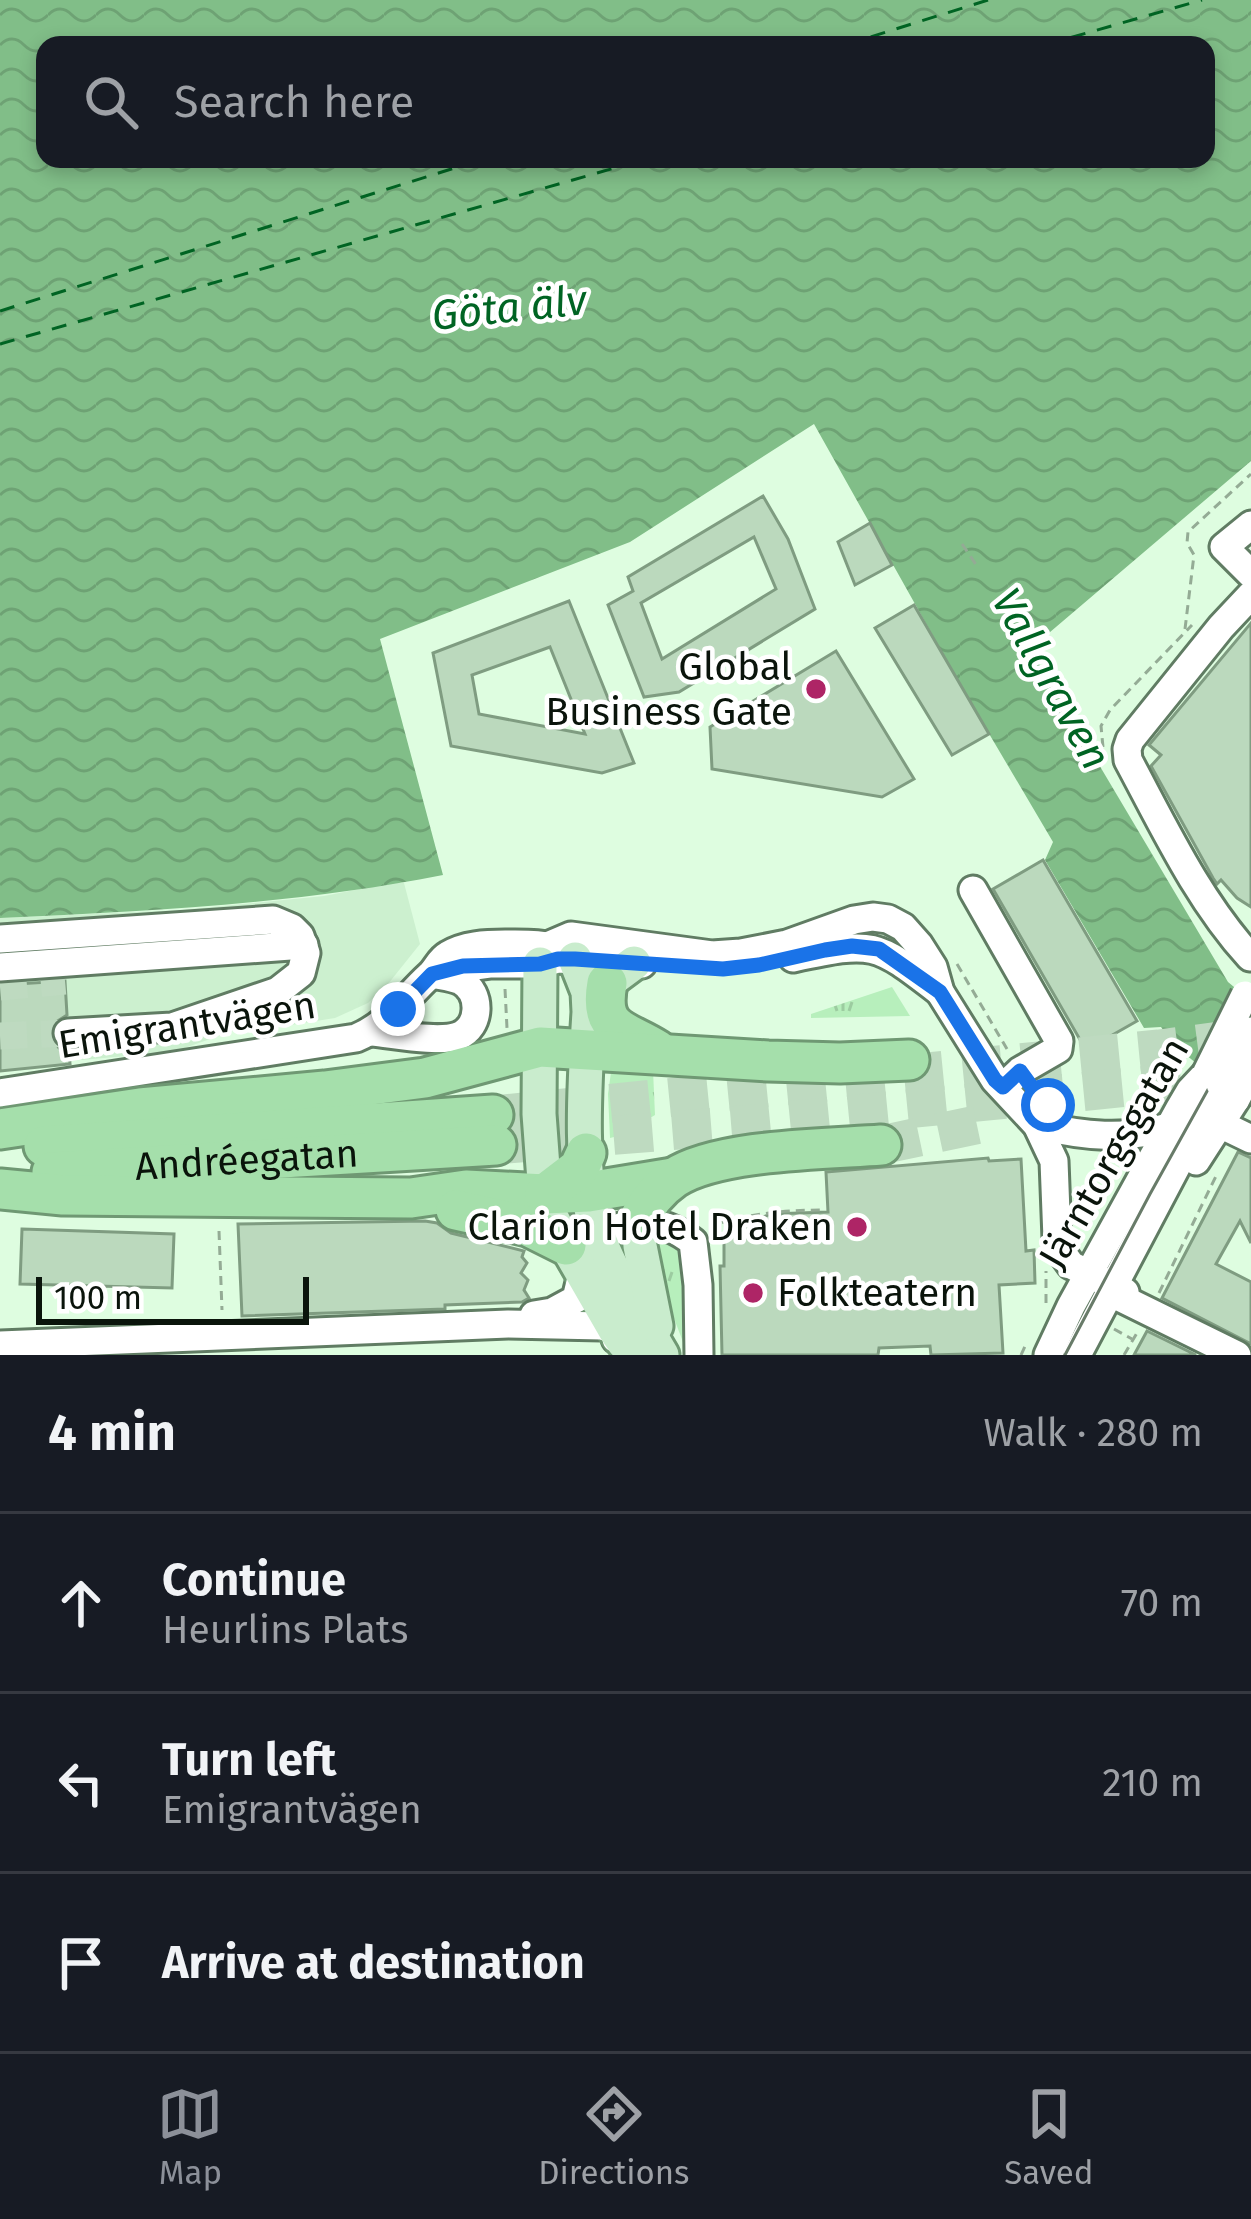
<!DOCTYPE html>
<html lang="en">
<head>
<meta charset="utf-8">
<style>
  :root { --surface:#171b24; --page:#20242c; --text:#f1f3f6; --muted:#9ea1a6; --line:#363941; --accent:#8c9099 }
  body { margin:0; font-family:"Fira Sans",sans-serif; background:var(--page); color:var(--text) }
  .scale { position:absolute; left:36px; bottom:30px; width:273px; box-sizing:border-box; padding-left:12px; border:6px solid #0a140b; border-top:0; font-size:33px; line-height:42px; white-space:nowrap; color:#0a140b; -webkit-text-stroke:9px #fff; paint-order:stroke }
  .stop { position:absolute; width:36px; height:36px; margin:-27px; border:9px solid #1a73e8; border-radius:50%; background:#fff }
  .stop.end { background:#1a73e8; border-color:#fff; box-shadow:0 3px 12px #0008 }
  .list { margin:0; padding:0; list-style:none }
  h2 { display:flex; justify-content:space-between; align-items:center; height:156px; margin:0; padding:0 48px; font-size:51px }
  h2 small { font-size:39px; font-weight:400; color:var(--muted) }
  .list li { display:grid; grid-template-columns:78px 1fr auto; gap:36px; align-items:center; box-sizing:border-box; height:180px; padding:0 48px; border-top:3px solid var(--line) }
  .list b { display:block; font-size:45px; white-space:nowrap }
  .list p { margin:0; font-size:39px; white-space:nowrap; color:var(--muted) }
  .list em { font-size:39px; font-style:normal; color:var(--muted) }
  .icon { flex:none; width:66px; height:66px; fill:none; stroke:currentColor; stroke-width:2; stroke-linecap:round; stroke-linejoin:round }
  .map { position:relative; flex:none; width:1251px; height:1355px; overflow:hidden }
  .search { position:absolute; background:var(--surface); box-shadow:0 6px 18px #0003; left:36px; right:36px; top:36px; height:132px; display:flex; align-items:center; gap:30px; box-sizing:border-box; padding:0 42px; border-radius:24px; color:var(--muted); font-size:45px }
  .sheet { height:696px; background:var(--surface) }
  nav { display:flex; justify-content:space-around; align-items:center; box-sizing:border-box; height:168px; border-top:3px solid var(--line); background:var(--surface); font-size:33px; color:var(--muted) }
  nav a { display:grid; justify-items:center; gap:6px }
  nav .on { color:var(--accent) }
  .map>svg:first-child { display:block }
</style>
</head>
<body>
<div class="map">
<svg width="1251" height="1355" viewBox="0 0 1251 1355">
  <defs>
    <pattern id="grass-tufts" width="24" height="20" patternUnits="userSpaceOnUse" patternTransform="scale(3)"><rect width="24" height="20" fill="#b7efbc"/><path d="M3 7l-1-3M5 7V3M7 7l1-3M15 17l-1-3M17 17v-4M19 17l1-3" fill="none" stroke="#9ccca0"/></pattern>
    <pattern id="water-waves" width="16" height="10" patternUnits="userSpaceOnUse" patternTransform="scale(3)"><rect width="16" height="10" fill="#81be88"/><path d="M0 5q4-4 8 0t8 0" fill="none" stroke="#6ea274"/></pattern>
  </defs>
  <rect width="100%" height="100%" fill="#defde0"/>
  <polygon fill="#ccf0cf" points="390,883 404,883 420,944 388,984 368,1003 335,1018 278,1027 259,1022 173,1052 0,1067 0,918 182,910 324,896"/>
  <g fill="url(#grass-tufts)">
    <polygon points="892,987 910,1016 811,1018 811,1014"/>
    <polygon points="612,1065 653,1070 655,1115 622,1135 610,1138 608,1094"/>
    <polygon points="656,1235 675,1245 686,1261 688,1355 654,1266 648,1244"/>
  </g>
  <path fill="url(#water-waves)" fill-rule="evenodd" d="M0,0H1251V461L1036,644L1038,662L1228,982L1251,1001V1107L1176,1047L1161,1027L1144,1028L1045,860L1053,842L965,693L814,424L630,542L380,639L443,875C297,904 149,911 0,918ZM45,45H1206V159H45Z"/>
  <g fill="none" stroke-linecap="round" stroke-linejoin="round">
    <g stroke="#006423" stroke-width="3" stroke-dasharray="15 12" stroke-linecap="butt">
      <polyline points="845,45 988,0"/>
      <polyline points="1045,45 1202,0"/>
      <polyline points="0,311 483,159"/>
      <polyline points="0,344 646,159"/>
    </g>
  </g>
  <g fill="#bbd9bd" stroke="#7f9c81" stroke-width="3" fill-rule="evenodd">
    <path d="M763,496L788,539L815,609L679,692L644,697L608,605L633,591L628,577ZM754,537L776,589L662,659L641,603Z"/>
    <polygon points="870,523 892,565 855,585 838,542"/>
    <path d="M569,601L634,763L602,773L451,746L433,653ZM550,647L585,734L479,714L472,675Z"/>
    <polygon points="914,605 989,734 952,755 875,628"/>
    <polygon points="1251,623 1251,907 1237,898 1221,880 1217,884 1213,878 1151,766 1161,755 1149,745"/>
    <polygon points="836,651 914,779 882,797 712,769 710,727"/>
    <polygon points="1043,860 1137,1021 1086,1050 993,889"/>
    <polygon points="65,981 67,1015 53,1024 50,1035 59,1048 69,1051 70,1064 0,1071 0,985"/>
    <polygon points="1238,1152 1251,1158 1251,1243 1240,1221 1216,1264 1251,1282 1251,1344 1162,1298"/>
    <polygon points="988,1158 989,1161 1021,1159 1026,1251 1034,1250 1035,1283 999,1285 1003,1353 931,1355 930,1346 879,1348 878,1355 722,1355 720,1266 724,1266 724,1235 735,1235 735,1227 742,1225 742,1219 760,1218 771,1214 828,1212 826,1172"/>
    <polygon points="425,1221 437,1223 451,1233 524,1251 522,1257 527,1263 521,1273 528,1280 524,1290 529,1298 522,1302 445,1305 445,1309 242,1316 238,1224"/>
    <polygon points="22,1229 174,1234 172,1288 20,1284"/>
    <polygon points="1147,1331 1196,1355 1134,1355"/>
  </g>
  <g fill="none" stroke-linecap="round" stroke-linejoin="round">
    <g stroke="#bedac0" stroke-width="27" stroke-dasharray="27 14" stroke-linecap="butt">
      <polyline points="0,987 65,981"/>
      <polyline points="0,1036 68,1033"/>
    </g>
    <g stroke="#bedac0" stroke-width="39" stroke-dasharray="39 20" stroke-linecap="butt">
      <polyline points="493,1115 1159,1049 1251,1037"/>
      <polyline points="496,1145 754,1124 1231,1077"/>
      <polyline points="881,1145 985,1123"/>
    </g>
    <g stroke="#607c63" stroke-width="33">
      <g id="minor">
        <polyline points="1251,525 1224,547 1251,574"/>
        <polyline points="973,890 1059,1041 1058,1049 1020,1071 1003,1087"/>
        <polyline points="0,939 273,920 292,928 300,936 306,953 301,973 278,991 172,1027 68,1033"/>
        <path d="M1250,957C1198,900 1164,827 1128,760L1127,749L1130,740L1221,627L1251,595"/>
        <path d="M793,958C874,941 874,941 940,992"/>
        <polyline points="540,964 550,945 571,936 712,955 741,953 787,944 854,920 873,917 888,919 903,927 919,945 933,967 940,992 995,1080 1037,1125 1054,1161 1057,1239 1063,1254 1071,1265 1125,1292"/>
        <polyline points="0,967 304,945"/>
        <polyline points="448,970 491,964 540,964 558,959 642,964"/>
        <path d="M372,1032C394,1034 438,1043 458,1036C481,1027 482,993 461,981C453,977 441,976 432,974"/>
        <path d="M0,1093L356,1038C388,1025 405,998 429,976C437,969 439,960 448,955C464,945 486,944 505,944C524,944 544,943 562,950"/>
        <path d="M1037,1125C1083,1136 1126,1141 1171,1126"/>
        <polyline points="1222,1125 1251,1139"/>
        <polyline points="1196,1161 1236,1099"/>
        <polyline points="1121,1298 1237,1355"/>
        <path d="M534,1315L552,1312L576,1299C580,1283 583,1266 591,1252C615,1214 662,1216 693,1242L698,1285L699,1355"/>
        <polyline points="0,1345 508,1324 602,1326 615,1330 616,1339"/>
        <polyline points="1048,1355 1071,1306 1180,1108 1190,1091 1206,1074"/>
        <polyline points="1077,1355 1220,1084"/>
      </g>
    </g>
    <g stroke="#6f9873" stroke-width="39">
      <g id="major">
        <path d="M575,959L588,992L589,1012C585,1075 577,1184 600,1241C616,1281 641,1318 662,1355"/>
        <polyline points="540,964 539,1114 545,1194 550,1214 566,1245 615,1330 624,1343 637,1355"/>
        <polyline points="593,1005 607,983 634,963"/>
        <polyline points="638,1222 640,1246 656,1326"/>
      </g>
    </g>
    <g stroke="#6f9873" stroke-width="45">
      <g id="highway">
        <path d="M607,983C598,1032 624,1029 657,1050"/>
        <polyline points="0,1129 140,1108 325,1091 425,1078 540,1047 768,1061 840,1063 909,1060"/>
        <polyline points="44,1146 493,1115"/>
        <path id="s1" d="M52,1172L496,1145"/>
        <polyline points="0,1189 63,1195 411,1198 466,1190 545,1194 588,1192 673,1178"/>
        <polyline points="545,1194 579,1168 586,1153"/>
        <polyline points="456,1210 528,1226 566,1245"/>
        <path d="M638,1222C646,1204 658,1189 674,1178C718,1149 828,1149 881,1145"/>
      </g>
    </g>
    <g stroke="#94ab95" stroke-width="3" stroke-dasharray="9 6" stroke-linecap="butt">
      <polyline points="962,544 977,566"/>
      <polyline points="1185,629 1194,555 1187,543 1188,532 1251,474"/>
      <polyline points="1103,747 1101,726 1110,710 1192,625"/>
      <polyline points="957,964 1007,1049"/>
      <polyline points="505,989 507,1028"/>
      <polyline points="219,1231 222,1310"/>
      <path d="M713,1234L720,1223C754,1213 788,1210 823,1210"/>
      <polyline points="1159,1293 1218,1172"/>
      <polyline points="1046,1303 1046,1271"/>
      <polyline points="1114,1329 1132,1339"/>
      <polyline points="1021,1355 1026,1344"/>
      <polyline points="1124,1355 1137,1333"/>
    </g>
    <use href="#minor" stroke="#fff" stroke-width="27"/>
    <use href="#major" stroke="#c9eccd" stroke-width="33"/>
    <use href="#highway" stroke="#a5dfab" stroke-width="39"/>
    <polyline stroke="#687b69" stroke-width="3" points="1065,1355 1150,1194 1251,1012"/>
    <g stroke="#607c63" stroke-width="33" stroke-linecap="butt">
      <g id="minor-bridge">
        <polyline points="1206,1074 1245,995"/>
        <polyline points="1220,1084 1251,1031"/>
        <polyline points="1236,1099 1251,1071"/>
      </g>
    </g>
    <use href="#minor-bridge" stroke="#fff" stroke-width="27"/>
  </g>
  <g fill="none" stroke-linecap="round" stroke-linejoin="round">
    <polyline stroke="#1a73e8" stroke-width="15" points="398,1009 432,974 463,966 540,964 558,959 575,959 723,969 759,965 825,950 852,946 879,949 940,992 995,1080 1003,1087 1020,1071 1039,1097 1048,1105"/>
  </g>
  <g fill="#ae2566" stroke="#fff" stroke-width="4.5">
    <circle cx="816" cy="689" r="12"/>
    <circle cx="857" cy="1227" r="12"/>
    <circle cx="753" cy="1293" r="12"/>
  </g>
  <g text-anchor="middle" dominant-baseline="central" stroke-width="9" stroke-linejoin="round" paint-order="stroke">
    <g font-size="39" fill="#0a140b" stroke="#fff" text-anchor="end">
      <text x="792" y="667">Global<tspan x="792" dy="45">Business Gate</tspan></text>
      <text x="833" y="1227">Clarion Hotel Draken</text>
      <text x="777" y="1293" text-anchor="start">Folkteatern</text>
    </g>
    <g font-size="39" fill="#0a140b" stroke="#fff">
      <text transform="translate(187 1025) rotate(-9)">Emigrantvägen</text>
      <text transform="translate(1114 1153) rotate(-60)">Järntorgsgatan</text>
      <text stroke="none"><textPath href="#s1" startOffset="195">Andréegatan</textPath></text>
    </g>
    <g font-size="42" font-style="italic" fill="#006423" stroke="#fff">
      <text transform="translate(509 308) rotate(-6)">Göta älv</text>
      <text transform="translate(1051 679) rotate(61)">Vallgraven</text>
    </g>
  </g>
</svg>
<div class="scale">100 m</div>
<div class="stop" style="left:1048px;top:1105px"></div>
<div class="stop end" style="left:398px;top:1009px"></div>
<div class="search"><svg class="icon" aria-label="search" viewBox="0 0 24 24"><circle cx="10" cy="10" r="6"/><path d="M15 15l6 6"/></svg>Search here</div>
</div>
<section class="sheet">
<h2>4 min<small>Walk · 280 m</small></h2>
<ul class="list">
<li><svg class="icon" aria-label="ahead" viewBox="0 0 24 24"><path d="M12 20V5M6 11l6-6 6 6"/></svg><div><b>Continue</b><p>Heurlins Plats</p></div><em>70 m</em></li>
<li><svg class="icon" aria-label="left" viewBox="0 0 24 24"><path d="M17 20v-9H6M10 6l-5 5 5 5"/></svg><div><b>Turn left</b><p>Emigrantvägen</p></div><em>210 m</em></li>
<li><svg class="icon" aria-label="arrive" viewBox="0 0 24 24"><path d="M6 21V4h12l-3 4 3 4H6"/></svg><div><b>Arrive at destination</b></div></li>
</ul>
</section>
<nav>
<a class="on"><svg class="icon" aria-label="map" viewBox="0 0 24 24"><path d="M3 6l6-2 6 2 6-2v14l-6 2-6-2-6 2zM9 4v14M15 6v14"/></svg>Map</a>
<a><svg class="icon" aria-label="directions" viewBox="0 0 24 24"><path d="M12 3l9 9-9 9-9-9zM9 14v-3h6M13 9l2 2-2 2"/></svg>Directions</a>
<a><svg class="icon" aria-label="saved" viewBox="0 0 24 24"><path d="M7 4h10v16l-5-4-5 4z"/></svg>Saved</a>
</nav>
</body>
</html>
